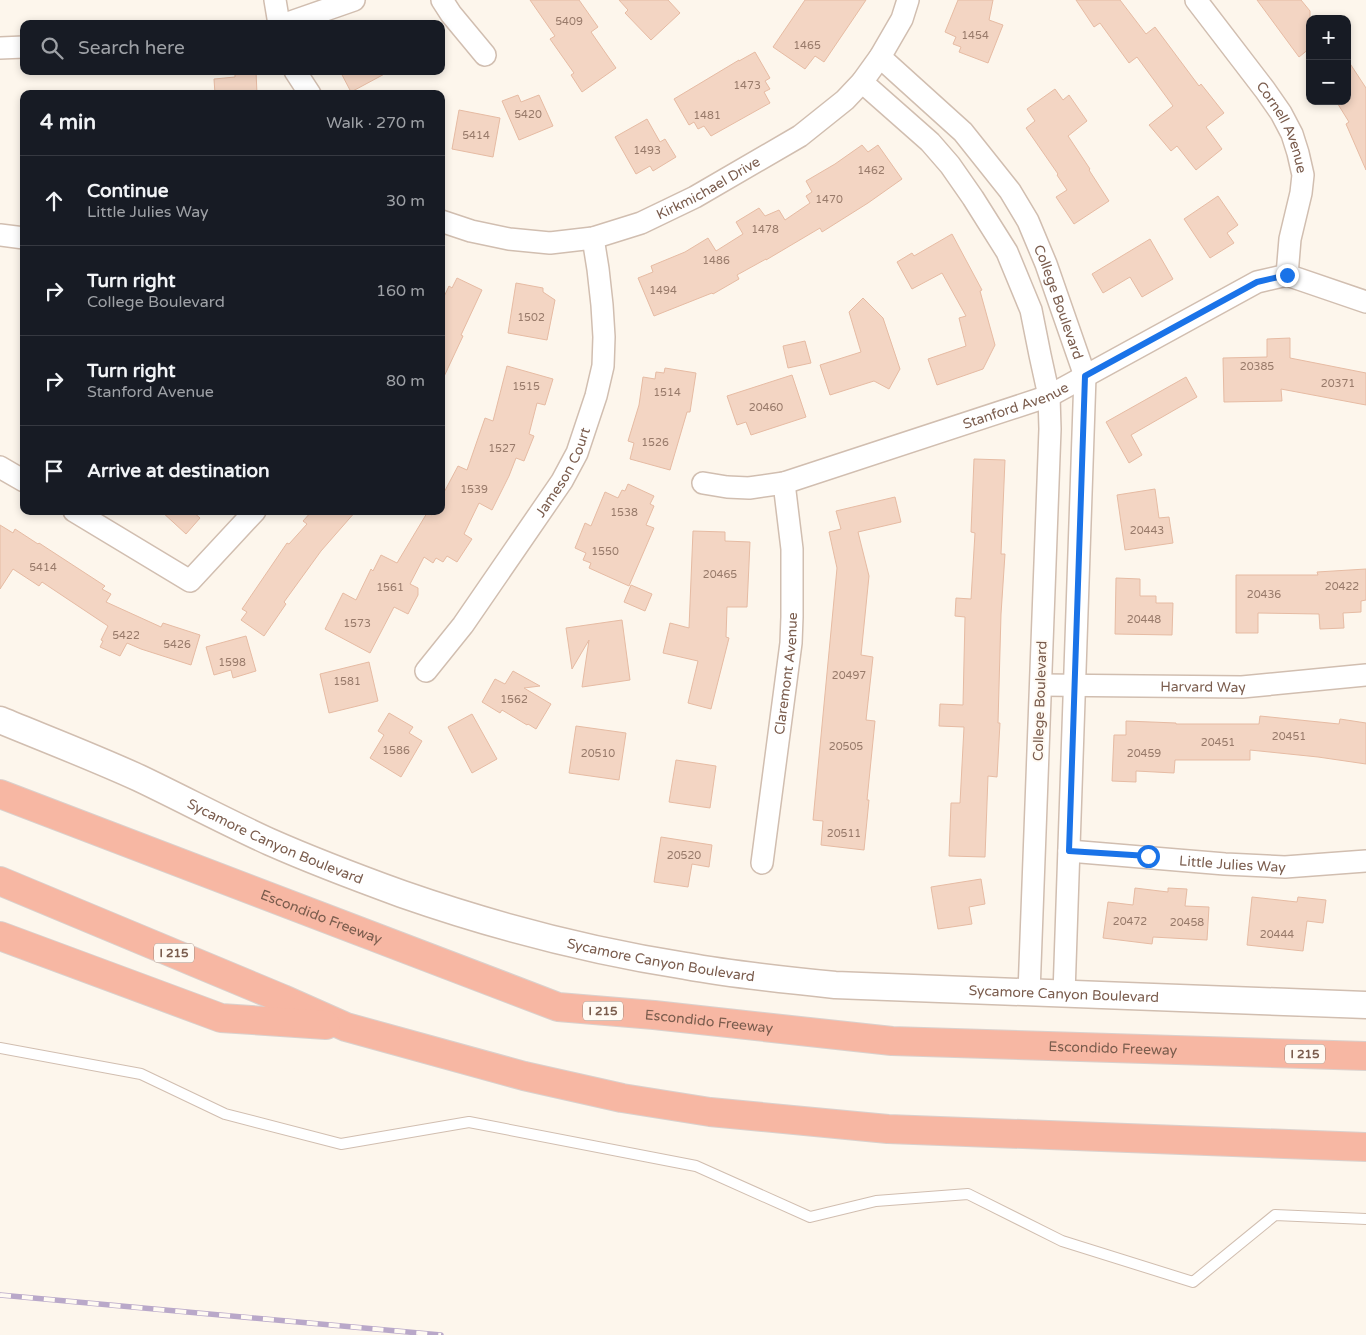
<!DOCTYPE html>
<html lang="en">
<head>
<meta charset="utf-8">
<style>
  :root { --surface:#171b24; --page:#242831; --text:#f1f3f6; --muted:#9ea1a6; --line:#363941 }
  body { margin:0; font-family:"Varela Round",sans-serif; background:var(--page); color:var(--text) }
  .controls { position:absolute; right:15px; top:15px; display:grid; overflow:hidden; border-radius:10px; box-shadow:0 2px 8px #0003 }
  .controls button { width:45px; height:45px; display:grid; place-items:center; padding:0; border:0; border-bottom:1px solid var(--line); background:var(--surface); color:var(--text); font:25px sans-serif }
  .stop { position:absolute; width:15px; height:15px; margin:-11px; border:4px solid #1a73e8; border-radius:50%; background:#fff }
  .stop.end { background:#1a73e8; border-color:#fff; box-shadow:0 1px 5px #0008 }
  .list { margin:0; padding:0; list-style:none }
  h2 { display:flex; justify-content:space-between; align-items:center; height:65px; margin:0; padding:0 20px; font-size:21px }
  h2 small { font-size:16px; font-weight:400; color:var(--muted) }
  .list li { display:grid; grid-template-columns:32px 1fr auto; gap:15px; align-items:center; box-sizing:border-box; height:90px; padding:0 20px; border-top:1px solid var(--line) }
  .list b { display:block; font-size:19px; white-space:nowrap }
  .list p { margin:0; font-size:16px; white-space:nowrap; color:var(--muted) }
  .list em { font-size:16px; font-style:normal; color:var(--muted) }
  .icon { flex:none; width:28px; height:28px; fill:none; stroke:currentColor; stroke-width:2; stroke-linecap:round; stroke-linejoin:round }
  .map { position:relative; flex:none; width:1366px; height:1335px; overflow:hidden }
  .search { position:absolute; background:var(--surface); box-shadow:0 2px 8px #0003; left:20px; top:20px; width:425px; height:55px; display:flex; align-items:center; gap:12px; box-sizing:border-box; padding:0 18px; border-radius:10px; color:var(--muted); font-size:19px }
  .panel { position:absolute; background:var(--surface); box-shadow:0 2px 8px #0003; left:20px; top:90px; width:425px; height:425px; border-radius:10px }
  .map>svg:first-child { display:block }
</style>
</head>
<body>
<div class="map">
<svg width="1366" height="1335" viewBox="0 0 1366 1335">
  <rect width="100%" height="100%" fill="#fdf6ec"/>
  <g fill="#f3d5c3" stroke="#e6bba3">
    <polygon points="530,0 579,0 598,27 591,32 616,68 582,92 571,75 574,73 550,39 555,36"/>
    <polygon points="619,0 668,0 680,13 651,40 625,13 628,10"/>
    <polygon points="805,0 866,0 824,62 815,56 805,69 773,47"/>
    <polygon points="958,0 993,0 989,20 1003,25 988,63 959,52 961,47 953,44 956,37 945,32"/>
    <polygon points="1076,0 1120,0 1146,34 1155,27 1199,86 1201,84 1224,113 1206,127 1222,149 1196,170 1177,146 1171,151 1149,125 1173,106 1137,57 1129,63 1100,23 1094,27"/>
    <polygon points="1257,0 1301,0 1310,11 1310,48 1299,57"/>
    <polygon points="755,52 770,78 765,81 770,89 764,92 770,103 711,136 704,126 698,129 694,122 689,125 674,99 739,60 739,61"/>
    <polygon points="1347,59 1366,88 1366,170 1346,124 1349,122 1336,101 1347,101"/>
    <polygon points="256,71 257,94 215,94 214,79 235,77 235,73"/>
    <polygon points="340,71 390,71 351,92"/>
    <polygon points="1055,89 1063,100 1069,95 1087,121 1068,136 1090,169 1089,170 1109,201 1074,224 1056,197 1067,190 1057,175 1058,174 1026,128 1035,121 1027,109"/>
    <polygon points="518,95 521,102 539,95 553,126 519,140 502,101"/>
    <polygon points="459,110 500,118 493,157 452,149"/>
    <polygon points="647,119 660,142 665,139 676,157 653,171 650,166 636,174 615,137"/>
    <polygon points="862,145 868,152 878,145 902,179 868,203 822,232 820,228 766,260 766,259 737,275 739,279 713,294 712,293 654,316 638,278 653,272 651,266 685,252 708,238 716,251 743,234 736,222 759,208 765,216 779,210 785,220 810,203 806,196 812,192 806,181 835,164"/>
    <polygon points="1218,196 1238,225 1227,233 1234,243 1210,258 1184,219"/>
    <polygon points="952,234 982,290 980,291 995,345 983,369 937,385 928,359 966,346 959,318 966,316 942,273 912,289 897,262 912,253 914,256"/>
    <polygon points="1150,239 1173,279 1142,297 1130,277 1103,293 1092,274"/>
    <polygon points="457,278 482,290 461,335 463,336 441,383 441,303 449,286 452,288"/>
    <polygon points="516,283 543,288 543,292 555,300 547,340 508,333"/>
    <polygon points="863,298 883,318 900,369 889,389 874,381 830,395 820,365 861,352 849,312"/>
    <polygon points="1290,338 1290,358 1366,373 1366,405 1281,389 1282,401 1224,402 1223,358 1267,357 1267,339"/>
    <polygon points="805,341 811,363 788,368 783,346"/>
    <polygon points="507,366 553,379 545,405 537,403 529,434 534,436 524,461 516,458 509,476 492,510 479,503 464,534 472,539 457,562 447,556 443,562 436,558 433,563 424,557 410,584 418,588 418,595 408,614 394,607 370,653 325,629 343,593 356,600 371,569 373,571 381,555 397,563 427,513 432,515 435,511 441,511 441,498 458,466 467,470 485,418 493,421"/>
    <polygon points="665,368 696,373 690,412 687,412 670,470 630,459 634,443 628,441 639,405 643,377 655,379 656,372 664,373"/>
    <polygon points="792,375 806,417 751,435 746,422 737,425 727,396"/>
    <polygon points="1186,377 1197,397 1131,435 1142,455 1129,463 1106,422"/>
    <polygon points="974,459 1005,460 1001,554 1005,554 1001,614 998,723 1000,723 997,777 988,776 985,857 949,856 951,803 960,803 964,727 939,726 940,704 963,705 965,617 955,616 956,598 971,599 975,533 971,532"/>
    <polygon points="628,484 654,496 650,504 654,506 646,525 654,528 629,586 589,568 591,563 583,560 586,553 575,548 585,523 591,526 605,492 618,498 622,490 625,491"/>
    <polygon points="1155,489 1159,518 1169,517 1173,543 1125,550 1117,495"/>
    <polygon points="895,497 901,522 858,532 869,576 861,655 873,657 866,720 875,721 867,800 869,800 864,850 821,845 823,821 813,820 837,568 829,532 841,529 836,511"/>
    <polygon points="161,511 192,511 200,518 186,534"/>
    <polygon points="312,511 356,511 321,551 284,602 286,604 264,636 241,620 247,612 242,609 287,543 289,544 307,524 303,521"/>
    <polygon points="0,525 13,533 15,529 38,544 39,543 105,586 102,589 111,594 106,602 161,627 163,623 200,635 191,665 141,649 127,643 120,656 100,647 103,641 101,640 108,626 42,582 39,586 13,569 0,589"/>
    <polygon points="693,531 725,532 725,541 750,542 747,607 727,607 726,637 729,638 711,709 688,703 698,661 663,653 670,623 689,628"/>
    <polygon points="1366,569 1366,600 1361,601 1361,612 1343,613 1344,628 1320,629 1319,614 1258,613 1258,633 1236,633 1236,575 1318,575 1317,572"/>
    <polygon points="1116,578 1140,579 1140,596 1156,596 1156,603 1173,603 1172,635 1115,634"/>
    <polygon points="631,585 652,594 645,611 624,602"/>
    <polygon points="622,620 630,680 582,687 589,640 572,669 566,628"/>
    <polygon points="246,636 256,671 233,678 231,670 214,675 206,647"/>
    <polygon points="369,662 378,701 329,713 320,674"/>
    <polygon points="513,671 540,686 524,688 551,704 536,729 528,724 527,725 502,710 500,713 482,702 495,679 505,684"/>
    <polygon points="389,713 413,727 409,733 422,741 401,777 370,758 384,735 378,731"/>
    <polygon points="472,714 497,759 472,773 448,727"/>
    <polygon points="1260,716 1339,724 1340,719 1366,723 1366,764 1318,757 1250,750 1250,760 1175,760 1174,773 1136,771 1136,782 1112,781 1114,735 1126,735 1126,721 1176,723 1176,724 1259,724"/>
    <polygon points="576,726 626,733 619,780 569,773"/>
    <polygon points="676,760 716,766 710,808 669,802"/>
    <polygon points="661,837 712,845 709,867 692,864 688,887 654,882"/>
    <polygon points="981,879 985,904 969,907 972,924 938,929 931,887"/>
    <polygon points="1135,888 1168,892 1168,888 1187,889 1185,906 1209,907 1207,940 1153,937 1152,944 1103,938 1108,902 1133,905"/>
    <polygon points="1252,897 1297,902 1298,897 1326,900 1323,923 1307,921 1303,951 1247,945"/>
  </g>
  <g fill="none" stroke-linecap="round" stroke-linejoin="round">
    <g stroke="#d1beb0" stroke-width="12">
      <polyline id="service" points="0,1048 141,1074 225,1114 341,1144 469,1122 696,1166 810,1217 876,1201 968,1194 1062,1241 1193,1282 1275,1215 1366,1219"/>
    </g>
    <g stroke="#d1beb0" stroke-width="24">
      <g id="minor">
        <polyline points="275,0 279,24"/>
        <polyline points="442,0 451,14 485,55"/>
        <path id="s1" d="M1196,0L1265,90L1281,113L1292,134L1298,153L1303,175L1301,193L1290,239L1287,275"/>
        <polyline points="285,24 354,0"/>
        <polyline points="0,48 24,47"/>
        <path id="s2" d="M880,57L963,132L1010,191L1028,221L1046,264L1085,376L1064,994"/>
        <polyline points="295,71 310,94"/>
        <polyline points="862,82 930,142 950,165 973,198 1007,252 1031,310 1040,355 1049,396 1050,429 1029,993"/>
        <path id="s3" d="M441,221L471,231L509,239L550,243L593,238L641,223L695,197L800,136L845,100L862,82L880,57L902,19L908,0"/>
        <polyline points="0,235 24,238"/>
        <polyline points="0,467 24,481"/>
        <path id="s4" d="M703,483L727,487L749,488L784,483L1049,396L1257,282L1287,275L1366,302"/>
        <polyline points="74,511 190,581 255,511"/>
        <path id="s5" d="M426,671L463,625L562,481L577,453L596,396L603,366L604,337L602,305L598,269L593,238"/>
        <path id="s6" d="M1041,685L1242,687L1366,675"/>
        <path id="s7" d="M1069,851L1225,864L1285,867L1366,861"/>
        <path id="s8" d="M762,863L791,643L792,617V549L784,483"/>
      </g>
    </g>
    <g stroke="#d1beb0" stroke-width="29">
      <g id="tertiary">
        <path id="s9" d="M0,720C46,739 93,757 139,778C183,799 226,822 270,842C313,861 358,878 402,894C494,926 590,951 686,966C735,975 785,980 835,985L1366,1005"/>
      </g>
    </g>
    <g stroke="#dad1cd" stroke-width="30">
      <g id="motorway">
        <path id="s10" d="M0,794L558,1007L654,1015L892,1041L1366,1056"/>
        <polyline points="0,881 283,999 346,1027 524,1076 622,1098 710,1112 888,1129 1366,1147"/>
        <polyline points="0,936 221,1018 326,1025"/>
      </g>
    </g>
    <use href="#service" stroke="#fff" stroke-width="10"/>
    <use href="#minor" stroke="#fff" stroke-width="21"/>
    <use href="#tertiary" stroke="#fff" stroke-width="26"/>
    <use href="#motorway" stroke="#f7b7a3" stroke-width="28"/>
    <g stroke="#b9a8c9" stroke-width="5.5">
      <polyline id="rail" points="0,1295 441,1335"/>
    </g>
    <use href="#rail" stroke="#fffaf3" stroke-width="4" stroke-dasharray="11" stroke-linecap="butt"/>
  </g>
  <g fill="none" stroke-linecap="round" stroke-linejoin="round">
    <polyline stroke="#1a73e8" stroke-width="6" points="1148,856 1069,851 1085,376 1257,282 1287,275"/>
  </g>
  <g text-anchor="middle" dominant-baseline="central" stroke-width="4" stroke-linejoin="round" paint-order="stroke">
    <g font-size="11" fill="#987a6a">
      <text x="569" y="21">5409</text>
      <text x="975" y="35">1454</text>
      <text x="807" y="45">1465</text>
      <text x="747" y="85">1473</text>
      <text x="528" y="114">5420</text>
      <text x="707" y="115">1481</text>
      <text x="476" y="135">5414</text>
      <text x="647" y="150">1493</text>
      <text x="871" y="170">1462</text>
      <text x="829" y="199">1470</text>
      <text x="765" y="229">1478</text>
      <text x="716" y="260">1486</text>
      <text x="663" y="290">1494</text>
      <text x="531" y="317">1502</text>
      <text x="1257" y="366">20385</text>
      <text x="1338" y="383">20371</text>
      <text x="526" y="386">1515</text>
      <text x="667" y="392">1514</text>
      <text x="766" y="407">20460</text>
      <text x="655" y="442">1526</text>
      <text x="502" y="448">1527</text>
      <text x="474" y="489">1539</text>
      <text x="624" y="512">1538</text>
      <text x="1147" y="530">20443</text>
      <text x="605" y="551">1550</text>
      <text x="43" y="567">5414</text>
      <text x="720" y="574">20465</text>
      <text x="1342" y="586">20422</text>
      <text x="390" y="587">1561</text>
      <text x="1264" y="594">20436</text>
      <text x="1144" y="619">20448</text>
      <text x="357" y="623">1573</text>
      <text x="126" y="635">5422</text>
      <text x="177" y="644">5426</text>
      <text x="232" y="662">1598</text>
      <text x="849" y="675">20497</text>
      <text x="347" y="681">1581</text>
      <text x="514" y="699">1562</text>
      <text x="1289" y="736">20451</text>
      <text x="1218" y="742">20451</text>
      <text x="846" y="746">20505</text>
      <text x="396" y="750">1586</text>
      <text x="598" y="753">20510</text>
      <text x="1144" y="753">20459</text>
      <text x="844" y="833">20511</text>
      <text x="684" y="855">20520</text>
      <text x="1130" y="921">20472</text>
      <text x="1187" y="922">20458</text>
      <text x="1277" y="934">20444</text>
    </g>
    <g fill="#fffaf3" stroke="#a28b7f" stroke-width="1">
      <rect x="154" y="943.5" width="40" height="19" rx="4"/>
      <rect x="583" y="1001.5" width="40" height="19" rx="4"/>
      <rect x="1285" y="1044.5" width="40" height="19" rx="4"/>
    </g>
    <g font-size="12" font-weight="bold" fill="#7a5c4d">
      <text x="174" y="953">I 215</text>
      <text x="603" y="1011">I 215</text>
      <text x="1305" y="1054">I 215</text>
    </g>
    <g font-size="14" fill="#7a5c4d" stroke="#fffaf3">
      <text stroke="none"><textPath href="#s1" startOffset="155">Cornell Avenue</textPath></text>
      <text stroke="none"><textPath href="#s3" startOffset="281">Kirkmichael Drive</textPath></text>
      <text stroke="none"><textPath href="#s2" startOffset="309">College Boulevard</textPath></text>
      <text stroke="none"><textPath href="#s4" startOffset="326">Stanford Avenue</textPath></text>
      <text stroke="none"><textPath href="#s5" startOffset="242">Jameson Court</textPath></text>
      <text stroke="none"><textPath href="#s8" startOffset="191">Claremont Avenue</textPath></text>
      <text stroke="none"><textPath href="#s6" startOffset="162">Harvard Way</textPath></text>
      <text transform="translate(1040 701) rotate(-88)">College Boulevard</text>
      <text stroke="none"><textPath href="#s9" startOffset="301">Sycamore Canyon Boulevard</textPath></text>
      <text stroke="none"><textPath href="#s7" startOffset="164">Little Julies Way</textPath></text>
      <text stroke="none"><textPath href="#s10" startOffset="344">Escondido Freeway</textPath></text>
      <text stroke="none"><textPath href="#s9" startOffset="706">Sycamore Canyon Boulevard</textPath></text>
      <text stroke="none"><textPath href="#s9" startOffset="1111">Sycamore Canyon Boulevard</textPath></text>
      <text stroke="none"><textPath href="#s10" startOffset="749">Escondido Freeway</textPath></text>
      <text stroke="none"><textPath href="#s10" startOffset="1154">Escondido Freeway</textPath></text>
    </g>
  </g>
</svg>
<div class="controls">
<button>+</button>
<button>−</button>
</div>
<div class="stop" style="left:1148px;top:856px"></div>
<div class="stop end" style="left:1287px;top:275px"></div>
<div class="search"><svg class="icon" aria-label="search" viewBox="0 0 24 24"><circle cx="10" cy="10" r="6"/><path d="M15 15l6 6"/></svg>Search here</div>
<section class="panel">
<h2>4 min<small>Walk · 270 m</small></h2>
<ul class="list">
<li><svg class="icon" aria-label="ahead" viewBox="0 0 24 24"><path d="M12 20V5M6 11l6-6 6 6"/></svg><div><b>Continue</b><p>Little Julies Way</p></div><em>30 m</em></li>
<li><svg class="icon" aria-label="right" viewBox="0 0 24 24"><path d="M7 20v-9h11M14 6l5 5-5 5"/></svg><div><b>Turn right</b><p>College Boulevard</p></div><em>160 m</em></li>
<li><svg class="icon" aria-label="right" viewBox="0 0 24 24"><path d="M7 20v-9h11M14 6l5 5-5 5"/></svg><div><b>Turn right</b><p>Stanford Avenue</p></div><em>80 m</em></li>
<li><svg class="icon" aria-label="arrive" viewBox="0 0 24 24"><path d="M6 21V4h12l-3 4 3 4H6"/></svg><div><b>Arrive at destination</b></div></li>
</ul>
</section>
</div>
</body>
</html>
